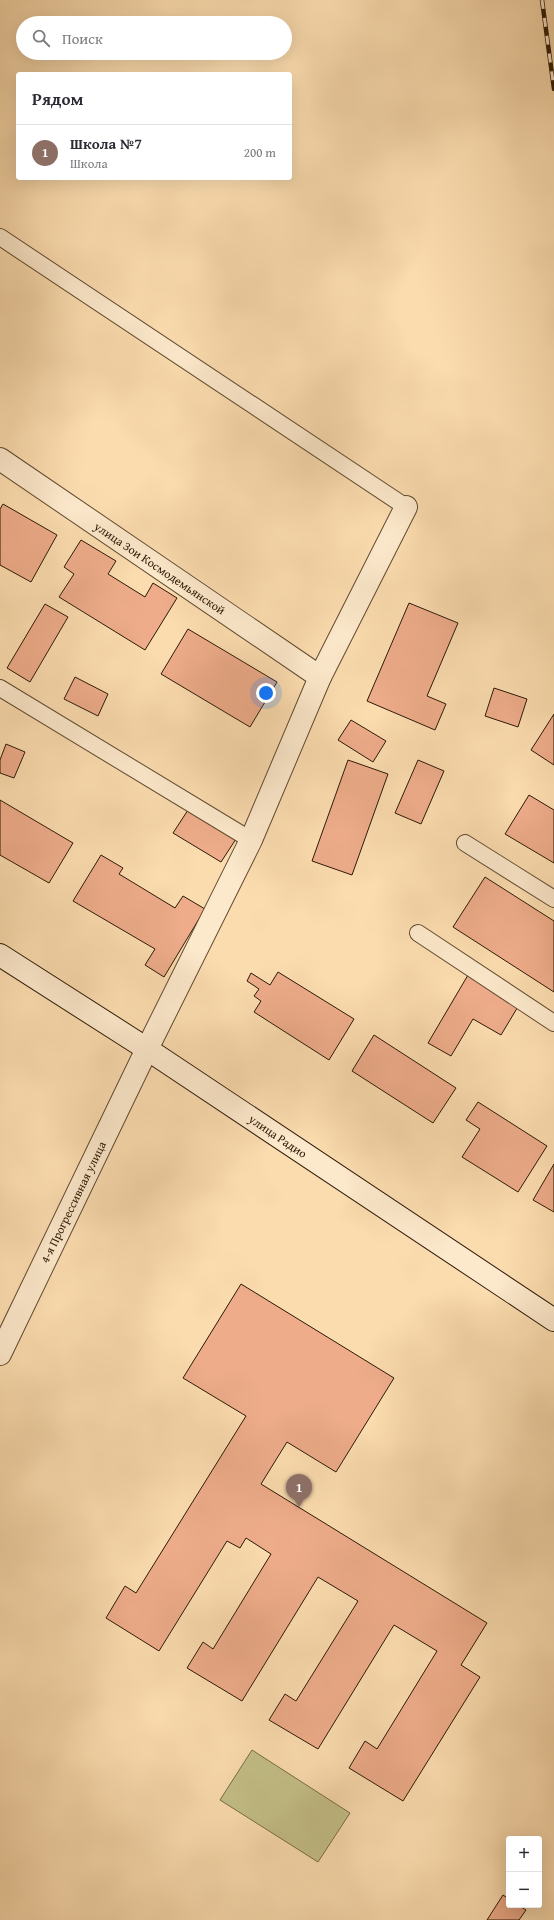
<!DOCTYPE html>
<html lang="ru">
<head>
<meta charset="utf-8">
<style>
  :root { --surface:#fff; --page:#f2f2f3; --text:#2b2b33; --muted:#7c7c81; --line:#e1e1e2; --accent:#8f2418 }
  body { margin:0; font-family:"Gentium Book Plus",serif; background:var(--page); color:var(--text) }
  .controls { position:absolute; right:12px; bottom:12px; display:grid; overflow:hidden; border-radius:4px; box-shadow:0 4px 16px #0002 }
  .controls button { width:36px; height:36px; display:grid; place-items:center; padding:0; border:0; border-bottom:1px solid var(--line); background:var(--surface); color:var(--text); font:20px sans-serif }
  .you { position:absolute; left:266px; top:693px; width:14px; height:14px; margin:-10px; border:3px solid #fff; border-radius:50%; background:#1a73e8; box-shadow:0 0 0 6px #1a73e833 }
  .badge { display:grid; place-items:center; width:26px; height:26px; border-radius:50%; background:var(--accent); color:#fff; font-size:13px; font-weight:700 }
  .pin { position:absolute; translate:-50% -33px; filter:drop-shadow(0 1px 2px #0008) }
  .pin::after { content:''; position:absolute; top:21px; width:14px; height:12px; background:inherit; clip-path:polygon(0 0,100% 0,50% 100%) }
  .list { margin:0; padding:0; list-style:none }
  h2 { display:flex; justify-content:space-between; align-items:center; height:52px; margin:0; padding:0 16px; font-size:17px }
  h2 small { font-size:13px; font-weight:400; color:var(--muted) }
  .list li { display:grid; grid-template-columns:26px 1fr auto; gap:12px; align-items:center; box-sizing:border-box; height:56px; padding:0 16px; border-top:1px solid var(--line) }
  .list b { display:block; font-size:15px; white-space:nowrap }
  .list p { margin:0; font-size:13px; white-space:nowrap; color:var(--muted) }
  .list em { font-size:13px; font-style:normal; color:var(--muted) }
  .icon { flex:none; width:22px; height:22px; fill:none; stroke:currentColor; stroke-width:2; stroke-linecap:round; stroke-linejoin:round }
  .map { position:relative; flex:none; width:554px; height:1920px; overflow:hidden }
  .search { position:absolute; background:var(--surface); box-shadow:0 4px 16px #0002; left:16px; top:16px; width:276px; height:44px; display:flex; align-items:center; gap:10px; box-sizing:border-box; padding:0 14px; border-radius:22px; color:var(--muted); font-size:15px }
  .panel { position:absolute; background:var(--surface); box-shadow:0 4px 16px #0002; left:16px; top:72px; width:276px; height:108px; border-radius:4px }
  .map>svg:first-child { display:block }
</style>
</head>
<body>
<div class="map">
<svg width="554" height="1920" viewBox="0 0 554 1920">
  <rect width="100%" height="100%" fill="#fbdcaf"/>
  <filter id="stains"><feTurbulence type="fractalNoise" baseFrequency=".005" numOctaves="4"/><feColorMatrix values="0 0 0 0 .2 0 0 0 0 .09 0 0 0 0 .02 0 0 0 .5 -.17"/></filter>
  <radialGradient id="worn" r=".72"><stop offset=".6" stop-color="#630" stop-opacity="0"/><stop offset="1" stop-color="#630" stop-opacity=".3"/></radialGradient>
  <polygon fill="#c4bf87" stroke="#786c46" points="252,1750 350,1813 318,1862 220,1800"/>
  <g fill="#eeac8a" stroke="#2d1905">
    <polygon points="3,504 57,535 31,582 0,565 0,509"/>
    <polygon points="81,540 116,561 108,574 145,597 153,583 177,598 145,650 59,597 74,574 64,567"/>
    <polygon points="409,603 458,623 427,696 446,704 435,730 367,701"/>
    <polygon points="45,604 68,617 30,682 7,668"/>
    <polygon points="188,629 277,682 250,727 161,674"/>
    <polygon points="75,677 108,694 98,716 64,699"/>
    <polygon points="494,688 527,699 518,727 485,716"/>
    <polygon points="554,714 554,765 531,750"/>
    <polygon points="351,720 386,741 373,762 338,740"/>
    <polygon points="6,744 25,752 14,778 0,773 0,760"/>
    <polygon points="348,760 388,774 352,875 312,861"/>
    <polygon points="418,760 444,771 421,824 395,813"/>
    <polygon points="529,795 554,810 554,863 505,834"/>
    <polygon points="0,800 73,843 49,883 0,855"/>
    <polygon points="188,810 236,839 221,862 173,833"/>
    <polygon points="101,855 123,868 119,874 175,908 183,896 205,909 164,977 145,965 155,949 73,901"/>
    <polygon points="485,877 554,921 554,992 453,927"/>
    <polygon points="278,972 354,1019 329,1060 254,1012 261,1001 254,996 259,989 247,981 251,973 270,985"/>
    <polygon points="468,975 519,1005 501,1035 473,1019 451,1056 428,1043"/>
    <polygon points="374,1035 456,1088 433,1123 352,1071"/>
    <polygon points="478,1102 547,1146 518,1192 462,1157 480,1129 466,1120"/>
    <polygon points="554,1164 554,1212 533,1200"/>
    <polygon points="241,1284 394,1378 336,1472 287,1442 261,1484 487,1623 461,1665 480,1677 403,1801 349,1768 365,1741 377,1749 437,1651 394,1625 318,1749 269,1720 285,1694 296,1701 358,1601 318,1577 242,1701 187,1668 203,1642 213,1649 271,1554 246,1538 240,1548 227,1541 159,1651 106,1618 125,1586 136,1593 246,1416 183,1378"/>
    <polygon points="503,1895 509,1899 509,1905 518,1905 526,1910 519,1920 487,1920"/>
  </g>
  <g fill="none" stroke-linecap="round" stroke-linejoin="round">
    <g stroke="#604a30" stroke-width="18">
      <g id="lane">
        <polyline points="0,237 406,507"/>
        <polyline points="0,688 251,840"/>
        <polyline points="465,843 554,899"/>
        <polyline points="418,933 554,1023"/>
      </g>
    </g>
    <g stroke="#604a30" stroke-width="24">
      <g id="street">
        <polyline points="0,459 320,677"/>
        <polyline points="0,1354 147,1049 251,840 320,677 406,507"/>
      </g>
    </g>
    <g stroke="#2d1905" stroke-width="24">
      <polyline id="secondary" points="0,955 147,1049 554,1320"/>
    </g>
    <use href="#lane" stroke="#fce8cb" stroke-width="16"/>
    <use href="#street" stroke="#fce8cb" stroke-width="22"/>
    <use href="#secondary" stroke="#fce8cb" stroke-width="22"/>
    <g stroke="#2d1905" stroke-width="4.5">
      <polyline id="rail" points="542,0 554,89"/>
    </g>
    <use href="#rail" stroke="#fce8cb" stroke-width="3" stroke-dasharray="9" stroke-linecap="butt"/>
  </g>
  <g text-anchor="middle" dominant-baseline="central" stroke-width="3" stroke-linejoin="round" paint-order="stroke">
    <g font-size="12" fill="#2d1905" stroke="#fce8cb">
      <text transform="translate(160 568) rotate(34)">улица Зои Космодемьянской</text>
      <text transform="translate(278 1136) rotate(34)">улица Радио</text>
      <text transform="translate(73 1202) rotate(-64)">4-я Прогрессивная улица</text>
    </g>
  </g>
  <rect width="100%" height="100%" filter="url(#stains)"/>
  <rect width="100%" height="100%" fill="url(#worn)"/>
</svg>
<div class="controls">
<button>+</button>
<button>−</button>
</div>
<div class="you"></div>
<div class="pin badge" style="left:299px;top:1507px;background:#8d6e63">1</div>
<div class="search"><svg class="icon" aria-label="search" viewBox="0 0 24 24"><circle cx="10" cy="10" r="6"/><path d="M15 15l6 6"/></svg>Поиск</div>
<section class="panel">
<h2>Рядом<small></small></h2>
<ul class="list">
<li><span class="badge" style="background:#8d6e63">1</span><div><b>Школа №7</b><p>Школа</p></div><em>200 m</em></li>
</ul>
</section>
</div>
</body>
</html>
